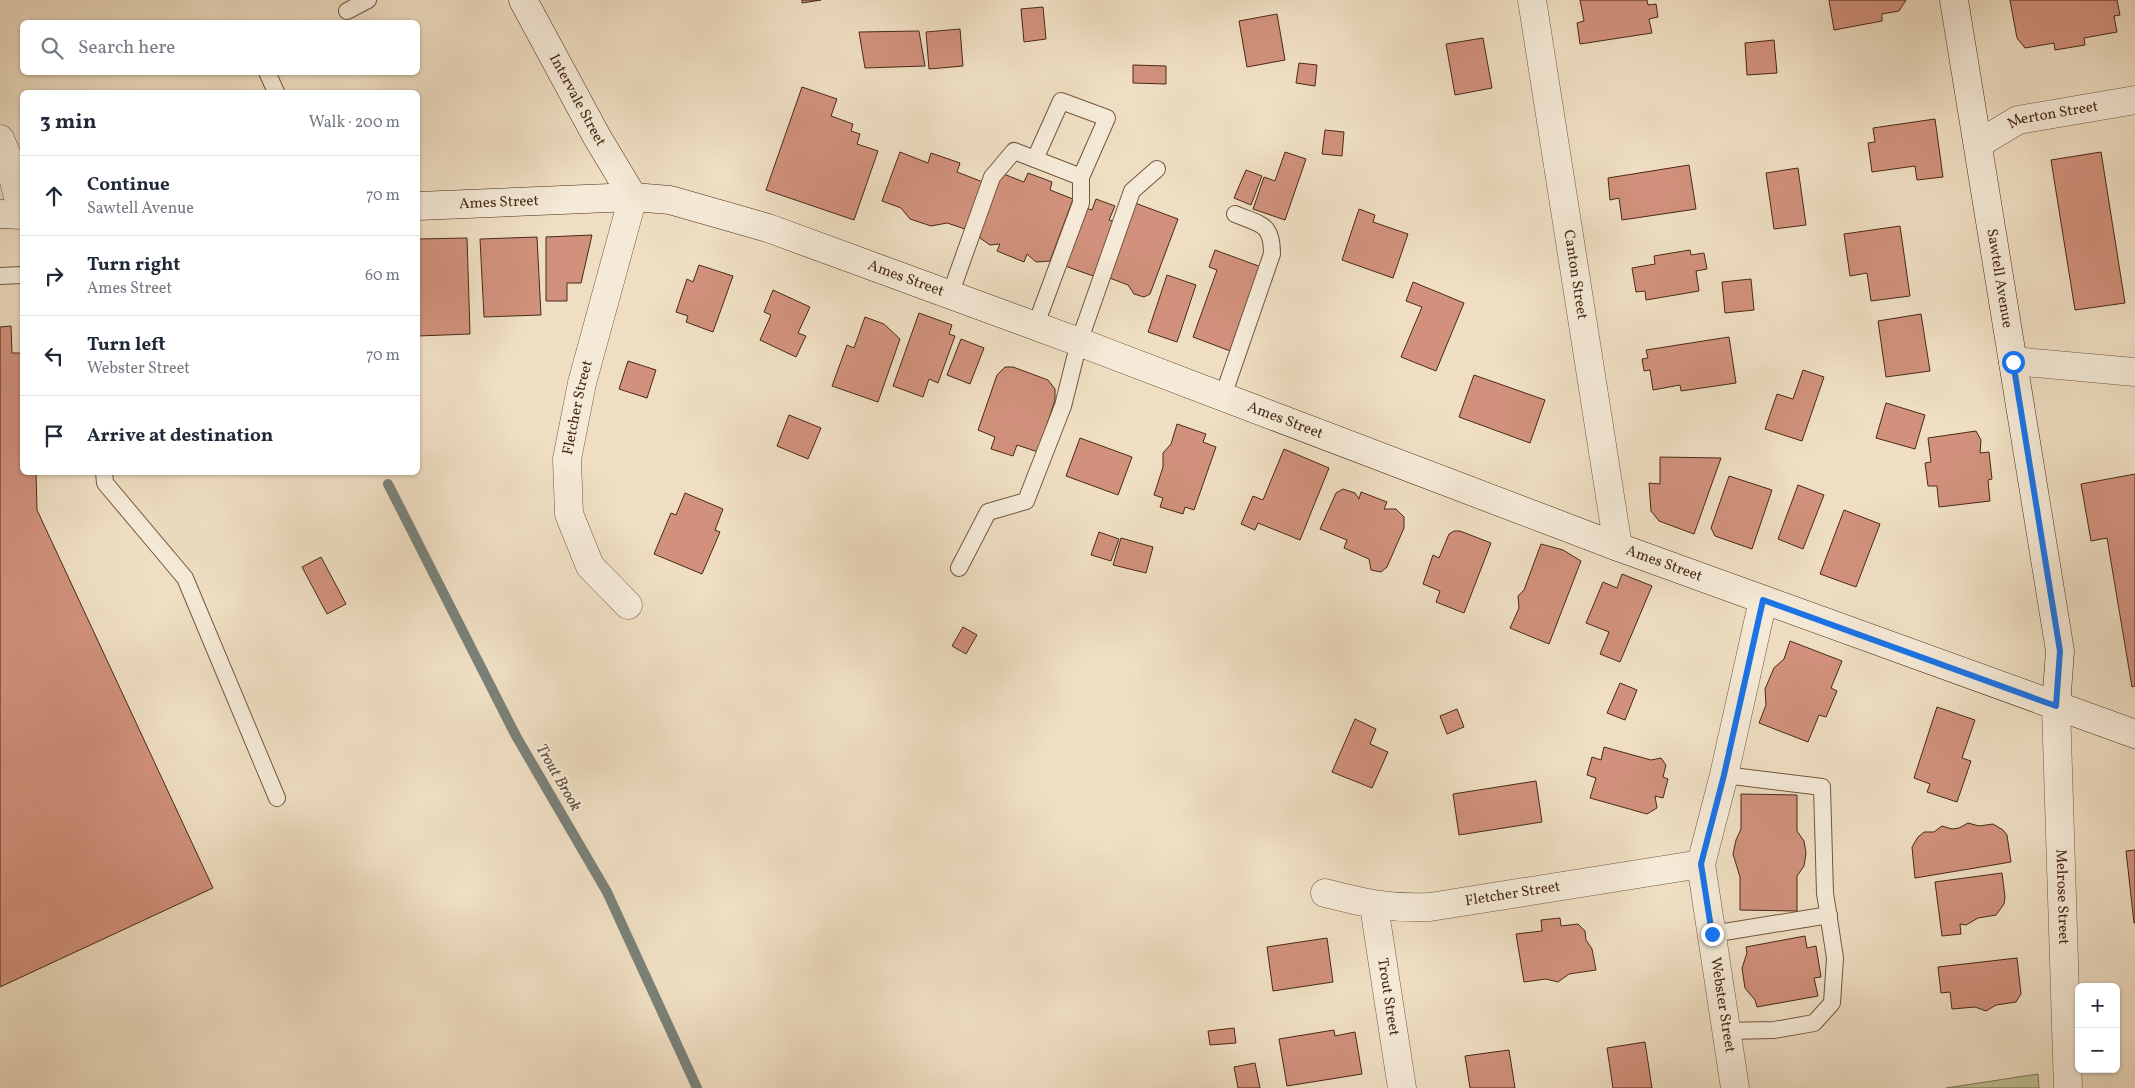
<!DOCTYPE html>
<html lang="en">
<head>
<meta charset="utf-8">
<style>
  :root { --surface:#fff; --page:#f6f6f7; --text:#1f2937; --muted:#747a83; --line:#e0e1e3 }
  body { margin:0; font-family:Vollkorn,serif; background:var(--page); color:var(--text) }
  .controls { position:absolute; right:15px; bottom:15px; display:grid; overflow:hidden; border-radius:8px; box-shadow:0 1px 4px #0004 }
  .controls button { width:45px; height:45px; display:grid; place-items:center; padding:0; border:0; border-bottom:1px solid var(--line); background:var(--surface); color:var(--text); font:25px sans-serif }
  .stop { position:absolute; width:15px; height:15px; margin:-11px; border:4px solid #1a73e8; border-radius:50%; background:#fff }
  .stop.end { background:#1a73e8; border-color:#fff; box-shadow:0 1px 5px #0008 }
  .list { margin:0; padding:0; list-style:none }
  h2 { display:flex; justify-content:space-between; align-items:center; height:65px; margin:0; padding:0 20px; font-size:21px }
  h2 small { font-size:16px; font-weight:400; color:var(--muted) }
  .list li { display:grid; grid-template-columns:32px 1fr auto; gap:15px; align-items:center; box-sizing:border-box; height:80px; padding:0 20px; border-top:1px solid var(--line) }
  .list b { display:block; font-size:19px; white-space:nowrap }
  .list p { margin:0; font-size:16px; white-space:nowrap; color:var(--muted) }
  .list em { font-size:16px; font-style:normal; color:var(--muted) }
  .icon { flex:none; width:28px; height:28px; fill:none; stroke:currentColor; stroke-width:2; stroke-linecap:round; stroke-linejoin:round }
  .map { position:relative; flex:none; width:2135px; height:1088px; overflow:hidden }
  .search { position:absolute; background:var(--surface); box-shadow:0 1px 4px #0004; left:20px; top:20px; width:400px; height:55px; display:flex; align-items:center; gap:12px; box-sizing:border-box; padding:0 18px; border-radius:8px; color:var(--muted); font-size:19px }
  .panel { position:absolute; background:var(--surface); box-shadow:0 1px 4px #0004; left:20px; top:90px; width:400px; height:385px; border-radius:8px }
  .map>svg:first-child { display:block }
</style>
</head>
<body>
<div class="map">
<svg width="2135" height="1088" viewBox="0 0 2135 1088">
  <rect width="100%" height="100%" fill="#efdec2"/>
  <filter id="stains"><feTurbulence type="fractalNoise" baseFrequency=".004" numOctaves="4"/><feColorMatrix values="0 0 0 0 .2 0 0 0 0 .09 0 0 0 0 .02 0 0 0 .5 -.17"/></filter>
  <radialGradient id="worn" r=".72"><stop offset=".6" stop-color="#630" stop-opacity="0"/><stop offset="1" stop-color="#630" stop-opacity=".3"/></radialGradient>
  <polygon fill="#bcc091" stroke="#827552" points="2038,1074 2039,1088 1946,1088"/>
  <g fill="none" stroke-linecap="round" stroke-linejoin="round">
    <polyline stroke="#7a8178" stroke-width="10" points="388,484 516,736 607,892 697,1088"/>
  </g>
  <g fill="#d1917c" stroke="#482a14">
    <polygon points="802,0 821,0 802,3"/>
    <polygon points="1580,0 1647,0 1648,5 1656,4 1658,17 1649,19 1652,33 1580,44 1577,23 1584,21"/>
    <polygon points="1829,0 1906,0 1899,11 1882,14 1882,21 1834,30"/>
    <polygon points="2010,0 2117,0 2120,15 2114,16 2117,32 2084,38 2085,45 2055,50 2054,43 2025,48 2017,38"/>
    <polygon points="1043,7 1046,39 1024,42 1021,9"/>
    <polygon points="1277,14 1285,60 1247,67 1239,21"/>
    <polygon points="960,29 963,66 929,69 926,32"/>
    <polygon points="919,31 925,66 865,68 859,32"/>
    <polygon points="1483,38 1492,88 1455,95 1446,44"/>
    <polygon points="1774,40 1777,73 1747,75 1745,43"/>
    <polygon points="1299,63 1317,65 1315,86 1296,83"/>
    <polygon points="1133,65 1166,66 1166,84 1133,83"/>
    <polygon points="802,87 837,99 831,116 853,124 851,131 860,134 857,144 878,151 854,220 766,190"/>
    <polygon points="1935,119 1943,177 1917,180 1915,166 1872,172 1868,143 1875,142 1873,128"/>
    <polygon points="1325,130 1344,132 1342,156 1322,154"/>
    <polygon points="900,152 928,163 931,153 960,163 957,172 983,182 965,229 947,223 931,226 910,219 901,208 882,201"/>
    <polygon points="1285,152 1306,159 1285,220 1253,209 1264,177 1275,181"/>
    <polygon points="2101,152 2125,303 2075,310 2051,160"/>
    <polygon points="1689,165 1696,209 1622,220 1619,198 1610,200 1608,178"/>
    <polygon points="1798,168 1806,225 1774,229 1766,173"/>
    <polygon points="1246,170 1262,176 1251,205 1234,198"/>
    <polygon points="1001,173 1024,182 1028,173 1052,182 1050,190 1073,199 1050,261 1036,262 1027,254 1024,262 997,251 1000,244 990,245 980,238 979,234"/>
    <polygon points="1096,199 1115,206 1109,220 1116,222 1096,277 1065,266 1086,208 1092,210"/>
    <polygon points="1135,203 1178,219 1150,294 1144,297 1134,294 1128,285 1107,277"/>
    <polygon points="1359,209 1375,215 1373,222 1408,234 1393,278 1342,260"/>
    <polygon points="1900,226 1910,296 1871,301 1867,273 1850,276 1844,234"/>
    <polygon points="592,235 581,283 567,283 567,301 546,301 546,237"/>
    <polygon points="537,237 541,315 484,317 480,239"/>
    <polygon points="467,238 470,334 418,336 418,239"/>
    <polygon points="1215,250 1264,268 1233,352 1193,337 1217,270 1209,267"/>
    <polygon points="1690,250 1691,255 1704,253 1707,269 1696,271 1699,291 1646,300 1645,291 1636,292 1632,268 1655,264 1654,256"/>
    <polygon points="699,265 733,276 713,332 686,322 688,316 676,312 687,279 693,282"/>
    <polygon points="1167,275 1196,285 1177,342 1148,332"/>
    <polygon points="1751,279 1754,310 1725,313 1722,282"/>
    <polygon points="1413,282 1464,303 1436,371 1401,357 1422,307 1406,301"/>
    <polygon points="773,290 810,307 798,333 806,336 796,357 760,340 771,315 764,312"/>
    <polygon points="919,313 952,325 949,334 955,336 938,383 929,379 923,397 893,386"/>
    <polygon points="1921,314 1930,371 1886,377 1878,321"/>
    <polygon points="865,317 884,324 900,339 878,402 832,386 847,345 854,348"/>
    <polygon points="11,326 12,353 22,353 22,472 36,472 37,510 213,888 0,987 0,327"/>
    <polygon points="1729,337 1736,383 1681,391 1680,385 1653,390 1650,370 1644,371 1642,359 1648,358 1646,350"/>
    <polygon points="961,339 984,348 970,384 947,375"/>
    <polygon points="628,361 656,370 647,398 619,389"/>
    <polygon points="1005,367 1013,367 1048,380 1055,389 1055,400 1038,452 1017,445 1013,456 991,449 995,437 978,430 997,375"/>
    <polygon points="1803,370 1824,377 1802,441 1765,429 1777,394 1793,399"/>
    <polygon points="1474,375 1545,400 1530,443 1459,417"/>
    <polygon points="1886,403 1925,415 1915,449 1876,438"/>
    <polygon points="789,415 821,428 808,459 777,446"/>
    <polygon points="1177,424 1206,434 1203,442 1216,447 1194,510 1185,507 1183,514 1160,507 1163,498 1154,495 1163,467 1163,453 1171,444"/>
    <polygon points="1976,431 1981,440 1980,453 1989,452 1992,479 1988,480 1990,501 1939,507 1937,486 1928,486 1925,463 1931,462 1928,438"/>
    <polygon points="1080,438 1132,457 1118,495 1066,476"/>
    <polygon points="1284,449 1329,468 1300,540 1258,523 1255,530 1241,524 1253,496 1263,500"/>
    <polygon points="1660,457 1721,458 1694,534 1659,521 1651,511 1649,483 1660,484"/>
    <polygon points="2135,474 2135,686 2132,687 2107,538 2091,541 2081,484"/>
    <polygon points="1729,476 1772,490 1752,549 1715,536 1711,528"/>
    <polygon points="1798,485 1824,495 1803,549 1778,539"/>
    <polygon points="1343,489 1355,493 1359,499 1361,492 1387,502 1384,509 1396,509 1404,517 1404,528 1387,567 1381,572 1371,570 1369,559 1344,548 1347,540 1320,529 1336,493"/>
    <polygon points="685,493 723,509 715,530 720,532 702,574 654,554 671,513 676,515"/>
    <polygon points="1844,510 1880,524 1856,587 1820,574"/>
    <polygon points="1454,531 1460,531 1491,543 1464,613 1436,602 1440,591 1423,584 1433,555 1439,558 1449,534"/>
    <polygon points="1099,532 1119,539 1111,561 1091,555"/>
    <polygon points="1121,538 1153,547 1146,573 1113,565"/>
    <polygon points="1541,544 1563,550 1581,561 1549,644 1510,628 1519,608 1518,596 1524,590"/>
    <polygon points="321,557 346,604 327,614 302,567"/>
    <polygon points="1622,574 1652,586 1620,662 1600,654 1609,632 1586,623 1603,582 1617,588"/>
    <polygon points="963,627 977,635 966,654 952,646"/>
    <polygon points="1790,641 1842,661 1831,688 1837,691 1826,717 1819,715 1808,742 1759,723 1766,705 1765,689 1774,668 1784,659"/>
    <polygon points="1620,683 1637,690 1625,720 1607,713"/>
    <polygon points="1937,707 1975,720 1962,758 1971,761 1957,802 1927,792 1930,784 1914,778"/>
    <polygon points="1457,709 1464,727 1447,734 1440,716"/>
    <polygon points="1355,719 1376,729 1370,744 1388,752 1372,788 1332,772"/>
    <polygon points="1604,747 1651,760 1661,758 1666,765 1663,777 1668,779 1663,798 1655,796 1657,808 1647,814 1590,798 1596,778 1587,775 1592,757 1601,760"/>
    <polygon points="1536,781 1542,822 1459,835 1453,794"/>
    <polygon points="1741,794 1797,795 1797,831 1804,841 1806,853 1804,866 1797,876 1797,911 1740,910 1740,877 1733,854 1736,840 1741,829"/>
    <polygon points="1968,823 1979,826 1993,824 2003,830 2007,835 2011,862 1915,878 1912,847 1918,837 1924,832 1934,832 1942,826 1952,829 1959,828"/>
    <polygon points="2135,850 2135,923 2134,923 2126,851"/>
    <polygon points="2002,873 2005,897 2004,904 1996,915 1978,918 1966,925 1960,924 1961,934 1942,936 1935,882"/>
    <polygon points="1560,918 1561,926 1578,924 1585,931 1586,940 1592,949 1596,970 1569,974 1558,982 1546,979 1524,982 1516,934 1542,931 1541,920"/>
    <polygon points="1805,936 1807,948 1816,946 1821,977 1814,978 1818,996 1757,1007 1755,1000 1745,988 1742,968 1747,953 1746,947"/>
    <polygon points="1327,938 1333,982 1273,991 1267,947"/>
    <polygon points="2017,958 2021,994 2016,1002 1996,1005 1986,1011 1975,1007 1952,1009 1950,992 1941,993 1938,967"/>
    <polygon points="1234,1028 1236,1043 1210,1045 1208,1031"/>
    <polygon points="1334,1030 1335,1036 1355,1032 1362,1074 1287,1086 1279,1039"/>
    <polygon points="1645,1042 1652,1088 1613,1088 1607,1048"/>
    <polygon points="1509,1050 1515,1088 1470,1088 1465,1056"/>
    <polygon points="1255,1063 1260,1088 1238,1088 1234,1067"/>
  </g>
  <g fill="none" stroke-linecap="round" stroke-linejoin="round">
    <g stroke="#725740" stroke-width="18">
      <g id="lane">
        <polyline points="347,11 368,0"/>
        <polyline points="267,72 276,92"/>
        <polyline points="1035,159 1061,101 1107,118 1081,177"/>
        <polyline points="0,276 22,275"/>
        <polyline points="950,295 992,177 1014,151 1081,177 1081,203 1035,327"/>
        <path d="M1223,396L1272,254C1272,223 1261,225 1235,214"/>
        <polyline points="104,472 105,483 185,578 277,798"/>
        <polyline points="959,568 988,512 1026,501 1063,406 1079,342 1132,191 1157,169"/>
        <polyline points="1724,775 1822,787 1825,893 1835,958 1832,1003 1814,1023 1774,1030 1726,1031"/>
        <polyline points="1712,934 1829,915"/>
      </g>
    </g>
    <g stroke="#725740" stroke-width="29">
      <g id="street">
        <path id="s1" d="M1532,0L1618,547"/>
        <polyline points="0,139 8,158 22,213"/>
        <path id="s2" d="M1978,144L2018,120L2135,100"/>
        <polyline points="2013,361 2135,372"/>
        <path id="s3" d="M628,605L590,566L569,514L567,459L582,383L633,197"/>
        <path id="s4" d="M2056,706L2068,1088"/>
        <path id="s5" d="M1325,893C1364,903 1390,909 1430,907L1701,864"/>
        <path id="s6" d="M1374,906L1402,1088"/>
        <polyline points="1735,1088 1701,864 1724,775 1763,600"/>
      </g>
    </g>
    <g stroke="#482a14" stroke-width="29">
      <g id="secondary">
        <path id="s7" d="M523,0L597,137L633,197"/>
        <path id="s8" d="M1954,0L2060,651L2056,706"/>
        <path id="s9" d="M418,206L633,197L670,200L768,228L1079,342L1618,547L2135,734"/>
        <polyline points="0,214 22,215"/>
      </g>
    </g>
    <use href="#lane" stroke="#f5ead7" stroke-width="16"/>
    <use href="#street" stroke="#f5ead7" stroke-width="28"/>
    <use href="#secondary" stroke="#f5ead7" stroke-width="28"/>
  </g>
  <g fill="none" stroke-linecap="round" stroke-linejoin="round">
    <polyline stroke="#1a73e8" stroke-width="6" points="1712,934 1701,864 1724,775 1763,600 2056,706 2060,651 2013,362"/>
  </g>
  <g text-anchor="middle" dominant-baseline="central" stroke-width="4" stroke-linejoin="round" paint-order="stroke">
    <g font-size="15" fill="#482a14" stroke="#f5ead7">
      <text stroke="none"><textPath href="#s7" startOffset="114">Intervale Street</textPath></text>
      <text stroke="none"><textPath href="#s2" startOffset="82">Merton Street</textPath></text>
      <text stroke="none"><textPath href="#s9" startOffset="81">Ames Street</textPath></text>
      <text stroke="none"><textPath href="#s1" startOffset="278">Canton Street</textPath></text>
      <text stroke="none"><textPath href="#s9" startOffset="501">Ames Street</textPath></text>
      <text stroke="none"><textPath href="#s8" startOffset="282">Sawtell Avenue</textPath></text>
      <text stroke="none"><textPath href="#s3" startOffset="218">Fletcher Street</textPath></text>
      <text stroke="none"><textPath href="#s9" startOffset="906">Ames Street</textPath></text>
      <text stroke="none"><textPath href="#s9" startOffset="1311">Ames Street</textPath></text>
      <text stroke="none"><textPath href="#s5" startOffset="190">Fletcher Street</textPath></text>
      <text stroke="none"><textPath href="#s4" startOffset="191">Melrose Street</textPath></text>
      <text stroke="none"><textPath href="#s6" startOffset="92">Trout Street</textPath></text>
      <text transform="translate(1722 1005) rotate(81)">Webster Street</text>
    </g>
    <g font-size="16" font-style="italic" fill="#5d4e3e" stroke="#f5ead7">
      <text transform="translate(558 778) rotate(60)">Trout Brook</text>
    </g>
  </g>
  <rect width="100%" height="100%" filter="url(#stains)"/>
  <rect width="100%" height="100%" fill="url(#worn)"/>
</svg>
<div class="controls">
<button>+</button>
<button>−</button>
</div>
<div class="stop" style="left:2013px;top:362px"></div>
<div class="stop end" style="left:1712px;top:934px"></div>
<div class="search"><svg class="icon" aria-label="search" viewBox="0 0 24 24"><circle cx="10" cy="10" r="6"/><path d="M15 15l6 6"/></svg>Search here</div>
<section class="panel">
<h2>3 min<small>Walk · 200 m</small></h2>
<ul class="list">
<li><svg class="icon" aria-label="ahead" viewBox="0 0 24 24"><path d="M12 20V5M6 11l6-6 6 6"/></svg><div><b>Continue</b><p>Sawtell Avenue</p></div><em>70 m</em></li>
<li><svg class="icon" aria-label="right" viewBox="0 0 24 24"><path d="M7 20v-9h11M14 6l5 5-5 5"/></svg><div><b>Turn right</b><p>Ames Street</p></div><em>60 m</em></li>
<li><svg class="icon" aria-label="left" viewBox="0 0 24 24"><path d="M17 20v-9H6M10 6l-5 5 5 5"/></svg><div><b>Turn left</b><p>Webster Street</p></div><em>70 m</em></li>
<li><svg class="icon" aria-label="arrive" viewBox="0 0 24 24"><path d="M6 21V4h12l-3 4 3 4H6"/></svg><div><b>Arrive at destination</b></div></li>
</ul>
</section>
</div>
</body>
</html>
